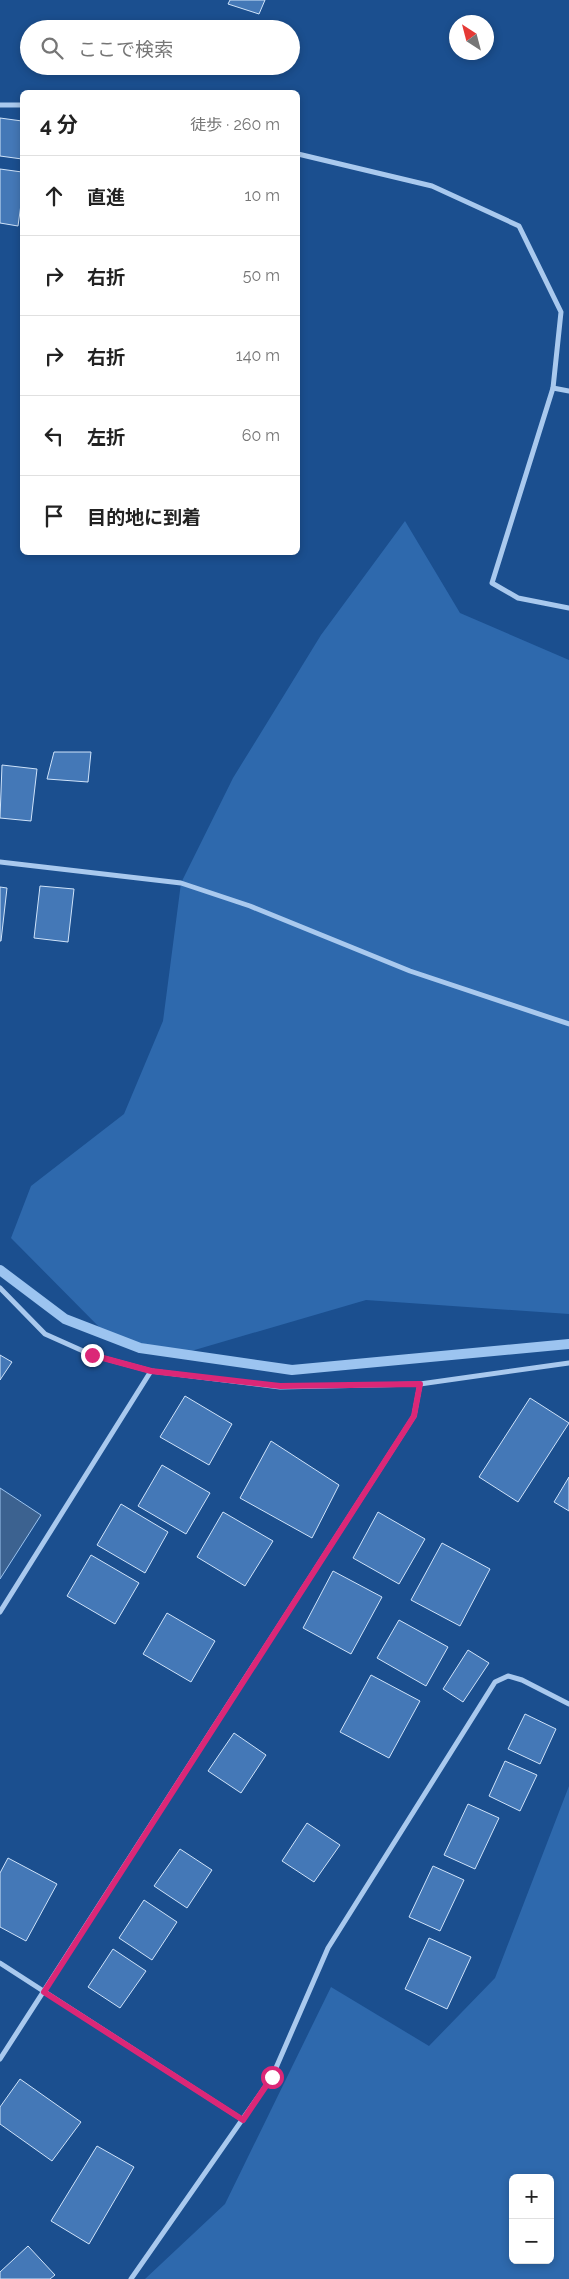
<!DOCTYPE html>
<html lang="ja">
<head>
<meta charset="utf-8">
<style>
  :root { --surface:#fff; --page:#f2f2f2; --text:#222; --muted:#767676; --line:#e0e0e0 }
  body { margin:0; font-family:Raleway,"Noto Sans JP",sans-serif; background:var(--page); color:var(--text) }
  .controls { position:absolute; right:15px; bottom:15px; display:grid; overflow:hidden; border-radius:8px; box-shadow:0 2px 8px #0003 }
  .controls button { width:45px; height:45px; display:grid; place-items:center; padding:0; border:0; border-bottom:1px solid var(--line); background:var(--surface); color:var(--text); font:25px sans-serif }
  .compass { position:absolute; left:449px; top:15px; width:45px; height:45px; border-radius:50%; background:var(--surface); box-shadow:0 2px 8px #0003; rotate:324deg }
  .stop { position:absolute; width:15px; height:15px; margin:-11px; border:4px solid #db2777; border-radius:50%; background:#fff }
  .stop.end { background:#db2777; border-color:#fff; box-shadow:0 1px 5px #0008 }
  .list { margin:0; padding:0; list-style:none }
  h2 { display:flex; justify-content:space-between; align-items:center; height:65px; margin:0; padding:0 20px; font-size:21px }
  h2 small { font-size:16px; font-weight:400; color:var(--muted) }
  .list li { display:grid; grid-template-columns:32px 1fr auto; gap:15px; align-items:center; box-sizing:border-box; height:80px; padding:0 20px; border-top:1px solid var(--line) }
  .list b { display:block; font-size:19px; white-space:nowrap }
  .list em { font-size:16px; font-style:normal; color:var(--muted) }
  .icon { flex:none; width:28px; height:28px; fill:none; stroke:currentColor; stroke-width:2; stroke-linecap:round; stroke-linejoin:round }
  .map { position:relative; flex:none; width:569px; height:2279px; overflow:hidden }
  .search { position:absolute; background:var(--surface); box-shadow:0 2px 8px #0003; left:20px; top:20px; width:280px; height:55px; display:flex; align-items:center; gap:12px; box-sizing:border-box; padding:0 18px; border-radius:28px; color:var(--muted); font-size:19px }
  .panel { position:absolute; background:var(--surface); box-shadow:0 2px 8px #0003; left:20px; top:90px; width:280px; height:465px; border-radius:8px }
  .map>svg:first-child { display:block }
</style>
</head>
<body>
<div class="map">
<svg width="569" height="2279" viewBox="0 0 569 2279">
  <rect width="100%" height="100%" fill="#1b4f8f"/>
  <g fill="#2e69ad" fill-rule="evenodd">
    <polygon points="405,521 460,613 569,660 569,1314 366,1300 181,1354 108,1336 11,1238 31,1186 124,1114 163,1021 181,883 233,778 321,635"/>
    <path d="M569,1786V2279H145L225,2204L331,1987L429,2046L495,1978ZM513,2178H550V2260H513Z"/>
  </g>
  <polygon fill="#3c6290" stroke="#9cc4f0" points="0,1488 41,1515 0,1579"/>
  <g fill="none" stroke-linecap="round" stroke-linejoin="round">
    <polyline stroke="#9cc4f0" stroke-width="10" points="0,1270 65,1319 140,1348 292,1370 569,1344"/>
  </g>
  <g fill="#4478b7" stroke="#cfe3fa">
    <polygon points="230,0 265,0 259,14 228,4"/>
    <polygon points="0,118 22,121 22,159 0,156"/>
    <polygon points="0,169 22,172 22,197 18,226 0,223"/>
    <polygon points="54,752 91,752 88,782 47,779"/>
    <polygon points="2,765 37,769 31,821 0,818"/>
    <polygon points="40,886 74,889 68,942 34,938"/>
    <polygon points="0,887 7,888 1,941 0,941"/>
    <polygon points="0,1355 12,1362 0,1380"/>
    <polygon points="185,1396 232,1424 209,1465 160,1437"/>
    <polygon points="530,1398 569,1423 518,1502 479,1477"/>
    <polygon points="271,1441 339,1485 312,1538 240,1498"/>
    <polygon points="162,1465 210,1493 186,1534 138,1506"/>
    <polygon points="569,1477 569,1511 554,1502"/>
    <polygon points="121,1504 168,1532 145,1573 97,1545"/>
    <polygon points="223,1512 273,1541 245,1586 197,1557"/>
    <polygon points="378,1512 425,1539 399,1584 353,1558"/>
    <polygon points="442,1543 490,1569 460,1626 411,1600"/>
    <polygon points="91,1555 139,1583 115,1624 67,1596"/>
    <polygon points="333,1571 382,1597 351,1654 303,1628"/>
    <polygon points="167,1613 215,1641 191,1682 143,1654"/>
    <polygon points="399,1620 448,1647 426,1686 377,1658"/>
    <polygon points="468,1650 489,1663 463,1702 443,1689"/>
    <polygon points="371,1675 420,1701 389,1758 340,1732"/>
    <polygon points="525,1714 556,1729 540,1764 508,1749"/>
    <polygon points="234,1733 266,1755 241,1793 208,1771"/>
    <polygon points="505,1761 537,1775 520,1811 489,1796"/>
    <polygon points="468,1804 499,1818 475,1869 444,1855"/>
    <polygon points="307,1823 340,1845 314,1882 282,1861"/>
    <polygon points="180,1849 212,1870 187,1908 154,1886"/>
    <polygon points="8,1858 57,1884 26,1941 0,1927 0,1873"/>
    <polygon points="433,1866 464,1880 440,1931 409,1917"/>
    <polygon points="144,1900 177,1922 152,1960 119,1938"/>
    <polygon points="429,1938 471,1957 447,2009 405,1989"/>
    <polygon points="113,1949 146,1971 120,2008 88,1987"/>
    <polygon points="20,2079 81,2122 52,2161 0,2124 0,2107"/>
    <polygon points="97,2146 134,2167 89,2244 51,2221"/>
    <polygon points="28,2246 55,2275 50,2279 0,2279 0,2272"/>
  </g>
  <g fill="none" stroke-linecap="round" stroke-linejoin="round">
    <g stroke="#a9c9ee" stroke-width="5">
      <polyline points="0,105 22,105"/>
      <polyline points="298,154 432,186 519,226 561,312 553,388 492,583 518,598 569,608"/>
      <polyline points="553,388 569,391"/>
      <polyline points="0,862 181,883 250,906 410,971 569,1024"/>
      <polyline points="0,1288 45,1334 92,1355 151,1371 280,1387 420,1384 569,1363"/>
      <polyline points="0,1612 151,1371"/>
      <polyline points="0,1963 243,2120"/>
      <polyline points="0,2059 414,1416 420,1384"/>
      <polyline points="131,2279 272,2077 328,1948 495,1682 508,1676 522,1680 569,1704"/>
    </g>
  </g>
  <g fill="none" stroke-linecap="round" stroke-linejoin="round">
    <polyline stroke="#db2777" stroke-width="6" points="92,1355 151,1371 280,1386 420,1384 414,1416 44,1992 243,2120 272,2077"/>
  </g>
</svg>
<div class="controls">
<button>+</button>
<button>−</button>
</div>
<svg class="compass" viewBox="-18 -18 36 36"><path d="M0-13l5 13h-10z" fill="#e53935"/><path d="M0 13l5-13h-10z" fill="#767676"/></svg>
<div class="stop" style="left:272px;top:2077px"></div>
<div class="stop end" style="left:92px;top:1355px"></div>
<div class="search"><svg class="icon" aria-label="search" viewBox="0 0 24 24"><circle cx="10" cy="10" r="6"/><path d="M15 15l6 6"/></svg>ここで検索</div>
<section class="panel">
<h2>4 分<small>徒歩 · 260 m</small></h2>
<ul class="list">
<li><svg class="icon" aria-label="ahead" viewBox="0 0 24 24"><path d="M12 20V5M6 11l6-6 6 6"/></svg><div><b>直進</b></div><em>10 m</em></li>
<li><svg class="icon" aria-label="right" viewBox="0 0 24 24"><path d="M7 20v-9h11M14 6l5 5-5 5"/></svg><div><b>右折</b></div><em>50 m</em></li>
<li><svg class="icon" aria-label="right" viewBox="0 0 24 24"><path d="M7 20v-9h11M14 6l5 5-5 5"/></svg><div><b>右折</b></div><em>140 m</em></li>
<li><svg class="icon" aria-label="left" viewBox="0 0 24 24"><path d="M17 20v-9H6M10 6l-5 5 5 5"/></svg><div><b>左折</b></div><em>60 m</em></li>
<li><svg class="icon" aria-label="arrive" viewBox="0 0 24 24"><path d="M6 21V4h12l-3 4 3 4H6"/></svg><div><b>目的地に到着</b></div></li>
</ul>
</section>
</div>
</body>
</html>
